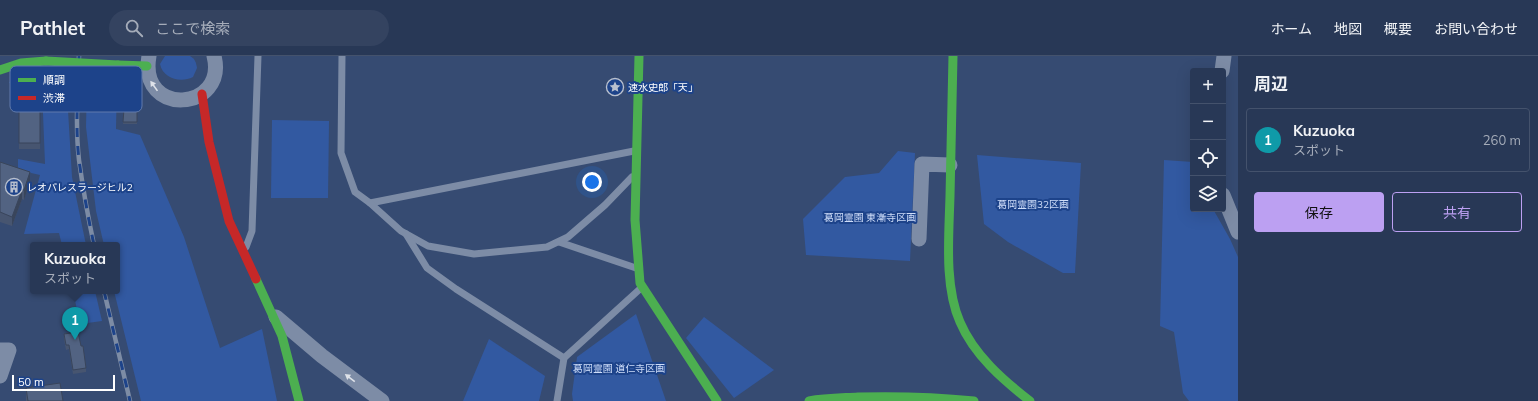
<!DOCTYPE html>
<html lang="ja">
<head>
<meta charset="utf-8">
<style>
  :root { --surface:#283856; --page:#344360; --text:#f1f3f6; --muted:#a5acb9; --line:#44526c; --accent:#bca0f2 }
  body { margin:0; font-family:Mulish,"Noto Sans JP",sans-serif; background:var(--page); color:var(--text) }
  .controls { position:absolute; right:12px; top:12px; display:grid; overflow:hidden; border-radius:4px; box-shadow:0 4px 16px #0002 }
  .controls button { width:36px; height:36px; display:grid; place-items:center; padding:0; border:0; border-bottom:1px solid var(--line); background:var(--surface); color:var(--text); font:20px sans-serif }
  .scale { position:absolute; left:12px; bottom:10px; width:103px; box-sizing:border-box; padding-left:4px; border:2px solid #fff; border-top:0; font-size:11px; line-height:14px; white-space:nowrap; color:#fff; -webkit-text-stroke:3px #1d438a; paint-order:stroke }
  .you { position:absolute; left:592px; top:126px; width:14px; height:14px; margin:-10px; border:3px solid #fff; border-radius:50%; background:#1a73e8; box-shadow:0 0 0 6px #1a73e833 }
  .badge { display:grid; place-items:center; width:26px; height:26px; border-radius:50%; background:var(--accent); color:#fff; font-size:13px; font-weight:700 }
  .pin { position:absolute; translate:-50% -33px; filter:drop-shadow(0 1px 2px #0008) }
  .pin::after { content:''; position:absolute; top:21px; width:14px; height:12px; background:inherit; clip-path:polygon(0 0,100% 0,50% 100%) }
  .popup { position:absolute; left:30px; top:186px; width:90px; height:52px; box-sizing:border-box; display:grid; place-content:center; border-radius:4px; background:var(--surface); filter:drop-shadow(0 1px 3px #0005); font-size:13px; white-space:nowrap; color:var(--muted) }
  .popup b { font-size:15px; color:var(--text) }
  .popup::after { content:''; position:absolute; left:50%; top:100%; margin-left:-8px; border:8px solid transparent; border-top-color:var(--surface) }
  .list { margin:0; padding:0; list-style:none }
  h2 { display:flex; justify-content:space-between; align-items:center; height:52px; margin:0; padding:0 16px; font-size:17px }
  h2 small { font-size:13px; font-weight:400; color:var(--muted) }
  .list li { display:grid; grid-template-columns:26px 1fr auto; gap:12px; align-items:center; box-sizing:border-box; height:64px; margin:0 8px 8px; padding:0 8px; border:1px solid var(--line); border-radius:4px }
  .list b { display:block; font-size:15px; white-space:nowrap }
  .list p { margin:0; font-size:13px; white-space:nowrap; color:var(--muted) }
  .list em { font-size:13px; font-style:normal; color:var(--muted) }
  .actions { display:flex; gap:8px; padding:12px 16px }
  .actions a { flex:1; padding:9px 0; border:1px solid var(--accent); border-radius:4px; text-align:center; font-size:14px; color:var(--accent) }
  .actions .main { background:var(--accent); color:#111 }
  .icon { flex:none; width:22px; height:22px; fill:none; stroke:currentColor; stroke-width:2; stroke-linecap:round; stroke-linejoin:round }
  .map { position:relative; flex:none; width:1238px; height:345px; overflow:hidden }
  header { display:flex; align-items:center; gap:24px; box-sizing:border-box; height:56px; padding:0 20px; background:var(--surface); border-bottom:1px solid var(--line) }
  header strong { font-size:19px }
  nav { display:flex; gap:22px; margin-inline-start:auto; font-size:14px }
  .search { width:280px; height:36px; background:var(--page); display:flex; align-items:center; gap:10px; box-sizing:border-box; padding:0 14px; border-radius:22px; color:var(--muted); font-size:15px }
  main { display:flex }
  aside { flex:1; background:var(--surface) }
  .map>svg:first-child { display:block }
</style>
</head>
<body>
<header>
<strong>Pathlet</strong>
<div class="search"><svg class="icon" aria-label="search" viewBox="0 0 24 24"><circle cx="10" cy="10" r="6"/><path d="M15 15l6 6"/></svg>ここで検索</div>
<nav><a>ホーム</a><a>地図</a><a>概要</a><a>お問い合わせ</a></nav>
</header>
<main>
<div class="map">
<svg width="1238" height="345" viewBox="0 0 1238 345">
  <rect width="100%" height="100%" fill="#364b72"/>
  <g fill="#3259a1">
    <path d="M165,0H190C195,3 196,6 197,12L193,21C181,27 163,23 160,8Z"/>
    <polygon points="41,13 42,19 66,21 72,121 86,189 62,189 59,177 24,178 40,119 18,114 18,103 45,108 42,32 9,27 14,19"/>
    <polygon points="87,25 117,25 116,73 140,79 184,181 220,292 262,273 277,345 141,345 114,235 117,235 117,189 104,189 96,155 86,71"/>
    <polygon points="272,64 329,65 328,142 271,142"/>
    <polygon points="898,95 915,97 910,205 806,199 803,163 845,121 879,117"/>
    <polygon points="977,99 1081,107 1075,217 1063,217 1008,186 984,168"/>
    <polygon points="1164,104 1193,106 1193,153 1213,153 1230,183 1238,201 1238,345 1189,345 1183,337 1174,276 1160,270"/>
    <polygon points="73,235 95,235 102,265 80,268"/>
    <polygon points="636,258 666,345 573,345 572,338 577,301"/>
    <polygon points="704,261 774,314 734,342 686,282"/>
    <polygon points="489,283 545,320 539,345 463,345"/>
  </g>
  <g fill="none" stroke-linecap="round" stroke-linejoin="round">
    <g stroke="#7d8ca6" stroke-width="7">
      <polyline points="342,0 341,97 355,136 370,147 634,95"/>
      <polyline points="370,147 401,175 428,190 474,198 547,191 568,181 605,149 632,121"/>
      <polyline points="406,178 427,212 456,233 564,302"/>
      <polyline points="559,186 636,212"/>
      <polyline points="246,191 252,175 258,0"/>
      <polyline points="557,345 564,302 641,232"/>
    </g>
    <g stroke="#7d8ca6" stroke-width="15">
      <path d="M149,0C138,62 228,55 214,0"/>
      <polyline points="1222,15 1224,0"/>
      <polyline points="1223,139 1238,176"/>
      <polyline points="919,183 922,108 950,109"/>
      <polyline points="276,261 322,300 382,345"/>
      <polyline points="0,294 9,294 0,320"/>
    </g>
    <g stroke="#4caf50" stroke-width="9">
      <polyline points="639,0 635,164 640,227 717,345"/>
      <path d="M953,0C952,47 951,93 950,140C949,179 944,230 960,266C974,299 1003,324 1030,345"/>
      <polyline points="118,9 147,10"/>
      <polyline points="0,14 21,7 46,5"/>
      <polyline points="256,223 282,280 299,345"/>
      <path d="M809,345C825,342 841,342 858,341C897,340 935,341 974,345"/>
    </g>
    <polyline stroke="#c62828" stroke-width="9" points="202,38 209,86 229,165 256,223"/>
    <g stroke="#7d8ca5" stroke-width="4.5">
      <g id="rail">
        <path d="M79,0C78,35 75,70 79,104C83,133 88,161 94,189"/>
        <polyline points="104,235 130,345"/>
      </g>
    </g>
    <use href="#rail" stroke="#1d438a" stroke-width="3" stroke-dasharray="9" stroke-linecap="butt"/>
    <polyline stroke="#4caf50" stroke-width="9" points="46,5 118,9"/>
  </g>
  <g fill="#475570">
    <rect x="19" y="31" width="21" height="62"/>
    <polygon points="124,53 137,53 137,68 123,68"/>
    <polygon points="0,106 30,125 24,144 22,143 12,170 0,166"/>
    <polygon points="64,278 86,312 86,316 73,318 69,293 66,294 64,283"/>
    <polygon points="26,332 63,345 26,345"/>
  </g>
  <g fill="#39455b">
    <polygon points="30,116 30,125 24,144 24,134"/>
    <polygon points="22,134 22,143 12,170 12,161"/>
  </g>
  <g fill="#526382" stroke="#39455b">
    <rect x="19" y="31" width="21" height="56"/>
    <polygon points="124,53 137,53 137,66 123,66"/>
    <polygon points="0,106 30,116 24,134 22,134 12,161 0,156"/>
    <polygon points="78,276 81,290 83,290 86,312 73,314 69,289 66,289 64,278"/>
    <polygon points="60,327 63,345 28,345 26,332"/>
  </g>
  <defs><path id="oneway-solid" d="M-6-.8H1V-3.2L6.5 0L1 3.2V.8H-6Z"/></defs>
  <g fill="#dee2e9">
    <use href="#oneway-solid" transform="translate(154 30) rotate(-125)"/>
    <use href="#oneway-solid" transform="translate(350 322) rotate(-143)"/>
  </g>
  <defs>
    <g id="sight-ring" transform="scale(0.9)"><circle r="9.5" fill="#1d438a" stroke="#b9c0ce" stroke-width="1.5"/><path d="M0-6L1.8-2.2L6-1.7L2.9 1.2L3.7 5.4L0 3.3L-3.7 5.4L-2.9 1.2L-6-1.7L-1.8-2.2Z" fill="#b9c0ce"/></g>
    <g id="building-ring" transform="scale(0.9)"><circle r="9.5" fill="#1d438a" stroke="#b9c0ce" stroke-width="1.5"/><path d="M-4-6H4V6H1V3H-1V6H-4ZM-2.5-4.3h1.7v1.8h-1.7ZM.8-4.3h1.7v1.8H.8ZM-2.5-1h1.7V.8h-1.7ZM.8-1h1.7V.8H.8Z" fill="#b9c0ce"/></g>
  </defs>
  <g fill-rule="evenodd">
    <use href="#sight-ring" x="615" y="31"/>
    <use href="#building-ring" x="14" y="131"/>
  </g>
  <g text-anchor="middle" dominant-baseline="central" stroke-width="4" stroke-linejoin="round" paint-order="stroke">
    <g font-size="10" fill="#fff" stroke="#1d438a" text-anchor="start">
      <text x="628" y="31">速水史郎「天」</text>
      <text x="27" y="131">レオパレスラージヒル2</text>
    </g>
    <g font-size="10" fill="#ceddf9" stroke="#1d438a">
      <text x="1033" y="148">葛岡霊園32区画</text>
      <text x="870" y="161">葛岡霊園 東漸寺区画</text>
      <text x="619" y="312">葛岡霊園 道仁寺区画</text>
    </g>
  </g>
  <rect x="10" y="10" width="132" height="46" rx="6" fill="#1d438a" stroke="#617bad" stroke-width="1"/>
  <rect x="18" y="22" width="18" height="4" fill="#4caf50"/>
  <rect x="18" y="40" width="18" height="4" fill="#c62828"/>
  <g font-size="11" fill="#fff">
    <text x="43" y="28">順調</text>
    <text x="43" y="46">渋滞</text>
  </g>
</svg>
<div class="controls">
<button>+</button>
<button>−</button>
<button><svg class="icon" aria-label="locate" viewBox="0 0 24 24"><circle cx="12" cy="12" r="6"/><path d="M12 2v4M12 18v4M2 12h4M18 12h4"/></svg></button>
<button><svg class="icon" aria-label="layers" viewBox="0 0 24 24"><path d="M12 4l9 5-9 5-9-5zM3 14l9 5 9-5"/></svg></button>
</div>
<div class="scale">50 m</div>
<div class="you"></div>
<div class="pin badge" style="left:75px;top:284px;background:#0f9aa8">1</div>
<div class="popup"><b>Kuzuoka</b>スポット</div>
</div>
<aside>
<h2>周辺<small></small></h2>
<ul class="list">
<li><span class="badge" style="background:#0f9aa8">1</span><div><b>Kuzuoka</b><p>スポット</p></div><em>260 m</em></li>
</ul>
<div class="actions"><a class="main">保存</a><a>共有</a></div>
</aside>
</main>
</body>
</html>
